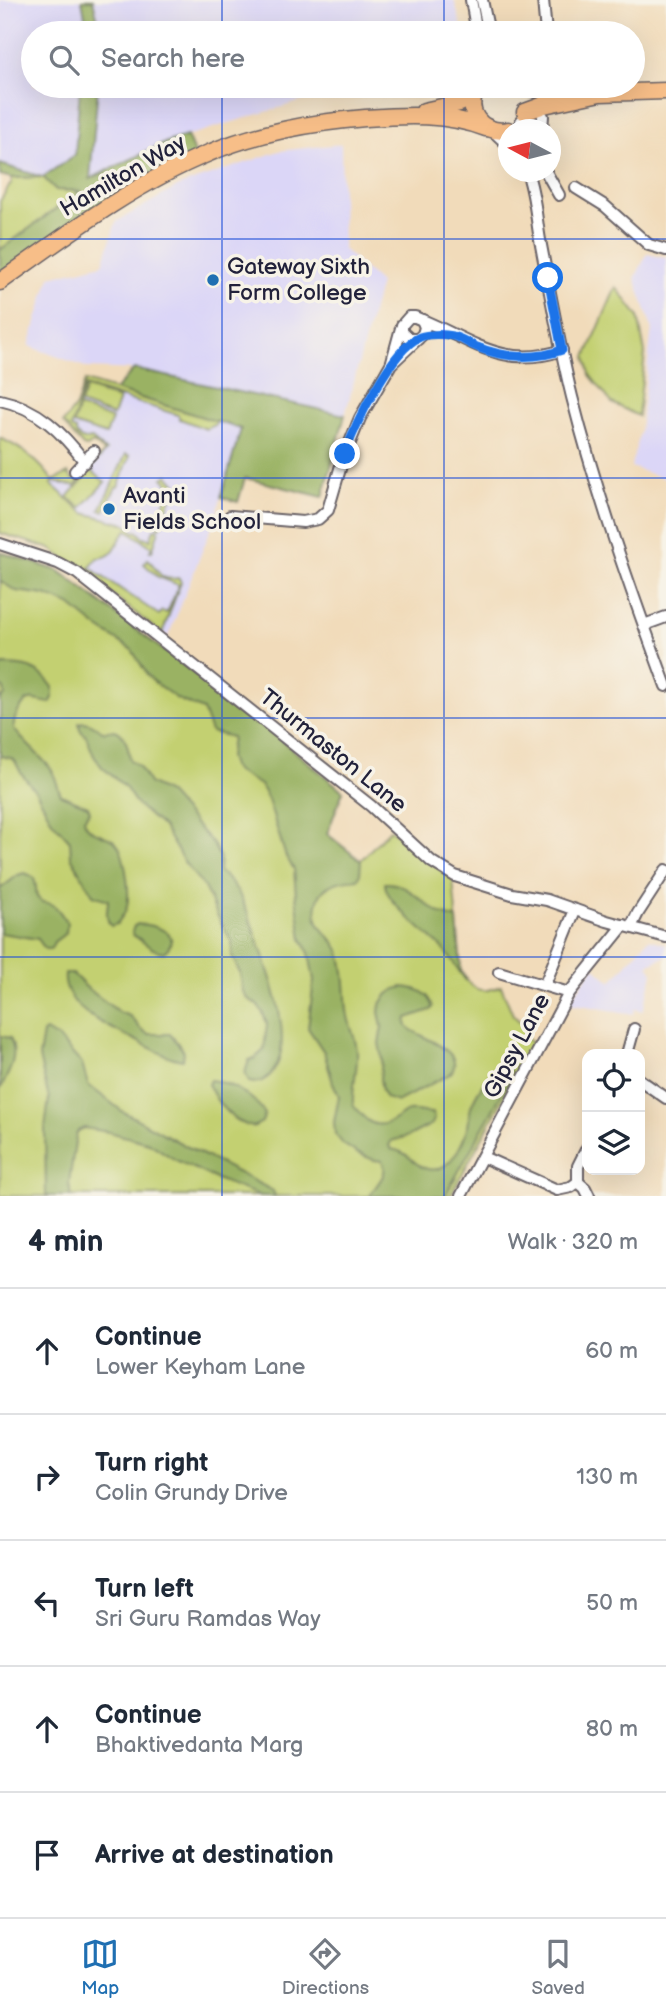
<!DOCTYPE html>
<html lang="en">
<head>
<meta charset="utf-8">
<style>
  :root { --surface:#fff; --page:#f6f6f7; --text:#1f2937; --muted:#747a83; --line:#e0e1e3; --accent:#1f6fb2 }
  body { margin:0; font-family:"Balsamiq Sans",sans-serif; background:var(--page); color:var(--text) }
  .controls { position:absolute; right:21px; bottom:21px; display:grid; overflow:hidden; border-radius:14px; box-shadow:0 7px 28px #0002 }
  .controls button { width:63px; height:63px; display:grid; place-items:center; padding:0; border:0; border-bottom:2px solid var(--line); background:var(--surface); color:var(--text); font:35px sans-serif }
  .compass { position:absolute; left:498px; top:119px; width:63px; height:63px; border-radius:50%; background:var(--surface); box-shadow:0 7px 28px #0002; rotate:277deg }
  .stop { position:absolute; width:21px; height:21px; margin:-16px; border:5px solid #1a73e8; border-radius:50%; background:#fff }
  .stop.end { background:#1a73e8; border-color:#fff; box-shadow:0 2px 7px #0008 }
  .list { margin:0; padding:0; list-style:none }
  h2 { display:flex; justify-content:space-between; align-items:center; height:91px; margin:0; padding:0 28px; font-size:30px }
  h2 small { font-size:23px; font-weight:400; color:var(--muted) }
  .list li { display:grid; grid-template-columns:46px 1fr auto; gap:21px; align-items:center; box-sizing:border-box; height:126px; padding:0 28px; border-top:2px solid var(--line) }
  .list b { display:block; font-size:26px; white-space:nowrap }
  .list p { margin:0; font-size:23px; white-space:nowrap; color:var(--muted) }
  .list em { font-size:23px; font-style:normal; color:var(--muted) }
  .icon { flex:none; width:38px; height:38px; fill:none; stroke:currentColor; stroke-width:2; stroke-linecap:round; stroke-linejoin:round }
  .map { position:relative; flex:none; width:666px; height:1196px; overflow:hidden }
  .search { position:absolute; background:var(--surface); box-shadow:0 7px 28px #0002; left:21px; right:21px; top:21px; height:77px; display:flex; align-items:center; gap:18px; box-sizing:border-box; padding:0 24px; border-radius:38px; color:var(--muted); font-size:26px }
  .sheet { height:721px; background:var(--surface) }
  nav { display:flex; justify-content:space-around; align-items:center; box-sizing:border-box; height:98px; border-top:2px solid var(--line); background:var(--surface); font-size:19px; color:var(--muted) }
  nav a { display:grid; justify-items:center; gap:4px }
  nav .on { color:var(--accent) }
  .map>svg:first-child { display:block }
</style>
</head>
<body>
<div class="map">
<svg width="666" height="1196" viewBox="0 0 666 1196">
  <rect width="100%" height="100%" fill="#f7f3e8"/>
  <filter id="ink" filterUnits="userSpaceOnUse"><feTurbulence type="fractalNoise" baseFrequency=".0143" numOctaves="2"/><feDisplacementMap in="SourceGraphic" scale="14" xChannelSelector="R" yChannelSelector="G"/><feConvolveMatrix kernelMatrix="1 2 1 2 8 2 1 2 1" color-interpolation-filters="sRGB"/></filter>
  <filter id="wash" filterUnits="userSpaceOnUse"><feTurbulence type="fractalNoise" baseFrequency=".00686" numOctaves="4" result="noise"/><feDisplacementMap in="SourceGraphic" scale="28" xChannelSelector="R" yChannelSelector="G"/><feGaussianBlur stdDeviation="1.57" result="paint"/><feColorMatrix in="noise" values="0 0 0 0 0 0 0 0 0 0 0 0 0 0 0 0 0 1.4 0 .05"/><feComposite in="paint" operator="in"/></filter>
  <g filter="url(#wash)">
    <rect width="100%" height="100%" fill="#f1dbba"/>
    <g fill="#dbd6f7">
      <polygon points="0,0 82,0 85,17 84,33 33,33 33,86 80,86 75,156 43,177 0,164"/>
      <polygon points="94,0 454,0 463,33 102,33"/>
      <polygon points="98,86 418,86 308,99 167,142 90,179"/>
      <polygon points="341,144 343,249 380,283 345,415 140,370 88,368 29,346 50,277 103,264 116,222 179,186 279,151"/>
      <polygon points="647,254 666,258 666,479 631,467 640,432 652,328 635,278"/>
      <polygon points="85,381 241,429 218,508 216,521 212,526 168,637 51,549 0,533 0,438 22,449 46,471 53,481 68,473 73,480 105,452 93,443 87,447 83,446 63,423 76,406"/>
      <polygon points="649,939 666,944 666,956 648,965 653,973 643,1011 635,1009 634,1014 568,1003 594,967 611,982"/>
    </g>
    <g fill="#c3d071" stroke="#727956" stroke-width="2">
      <polygon points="43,177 56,190 81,191 0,250 0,201 12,182 12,178"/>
      <polygon points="616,287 638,316 645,353 638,416 612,403 590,375 586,357"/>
      <path d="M85,381L217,421L215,425L206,429L180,419L178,415L85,386L71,428L76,430V433C79,439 85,441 92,439L106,451L75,486L54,482L51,484L84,513L126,524L135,532L137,531L144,538L145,537L150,540L154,529L159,530L152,551H150L152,547L127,530C115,542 117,558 97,558L90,568L159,615L162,611L167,613L179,585L158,577L144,564L148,559C159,570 158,582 179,578L181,582L162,634L103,587L51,549L0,533V438C22,448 40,462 53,481L68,473L73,480L105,452L93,443L87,447L83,446L63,423L76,406Z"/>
      <polygon points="86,388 119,399 113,416 80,404"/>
      <polygon points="79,407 112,419 106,435 73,424"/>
      <polygon points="126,454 130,456 118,487 116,487 104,511 100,510"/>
      <polygon points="91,470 105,482 81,508 68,497"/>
      <polygon points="168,475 176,484 161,526 158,527 156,524 170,486 163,478"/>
      <path d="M0,552L59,571L271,732L343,791L326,833L360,861L390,829L453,880L461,970C471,990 480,995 501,986L513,1015L526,1027L524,1035L533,1045L450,1196H0Z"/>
    </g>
    <g fill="#9ab263" stroke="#5e6a4f" stroke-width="2">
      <polygon points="82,0 93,0 101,33 84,33 85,17"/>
      <polygon points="80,86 98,86 90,179 167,142 187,136 195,155 0,282 0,250 80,191 56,190 43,177 75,155"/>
      <polygon points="0,164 42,177 12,178 0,175"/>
      <polygon points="134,369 345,415 323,497 245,478 238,502 221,497 241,429 115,390"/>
      <path d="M0,552L59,571L271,732L343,791L327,834L361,861L360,874L358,879C343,880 323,883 318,900C309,933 335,932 341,956C346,974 345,992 347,1010C348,1024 356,1037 357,1051C358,1069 352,1087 353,1105C365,1120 375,1132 395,1119C399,1117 404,1112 409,1111C416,1110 425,1113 432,1113L434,1119L432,1124L409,1136L391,1141L389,1146L391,1149C411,1152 413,1166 428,1169C450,1174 464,1142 468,1125C470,1118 469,1110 472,1104C478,1089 489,1075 499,1063L508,1065C512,1072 511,1075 508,1083L445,1196H370C376,1183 390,1175 382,1161L374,1160L357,1153L343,1144L335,1134L334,1122L339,1096L333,1083L324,1052L308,1028L314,980L309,953L302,939L296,896L294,869L286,857L268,800L260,785L235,771L232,766L229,757L232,737L211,732L203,710L177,699L154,682L148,676L132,650L97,627L70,605L45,595L16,591L0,581Z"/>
      <path d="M0,665C24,665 38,666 53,687V698L50,703C32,701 30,693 18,712C16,716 13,723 14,728C16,735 44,759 51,769C56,777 57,786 61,795L88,806L90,811L84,819C87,834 103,833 114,841C126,850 131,896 126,910C124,915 119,920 117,924L111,926C104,917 108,910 108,900L93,895L71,857L70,841L52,821L37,793L21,773L15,761L10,758L0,756V700L5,695L4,689L0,685Z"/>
      <path d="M83,722C92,722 95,727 103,731C107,732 111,730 115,730C126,733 129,751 130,760L139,766L149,783L168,793L213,844L220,858L219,871C227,878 235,886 240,896C247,909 251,923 256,936C268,968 300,1050 268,1077C262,1082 256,1084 249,1082L245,1073L249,1060L255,1058L264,1050L267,1024L262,1011L257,1005L247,998L243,992L240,973L232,957V942L221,923L204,887L184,862L163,827L137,805L125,787L102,767L94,756L86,736L80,730L79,723Z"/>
      <path d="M24,873C38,876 35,885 37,897L42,902C55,902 61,913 67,923L66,933L54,942L51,949H45L38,939L0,933V889L18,875Z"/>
      <path d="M385,883C409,882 421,904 440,913C445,916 452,917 457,919L461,970L467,982C459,972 453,960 444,950C429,934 385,903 385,883Z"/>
      <path d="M138,924C152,924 186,933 164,952C150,951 144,941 133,935L132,932L134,926Z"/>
      <path d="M65,974H73L87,988L119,1012L130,1016L141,1029L148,1034H170L184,1051L183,1060C167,1058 151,1048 137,1041C112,1028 61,1009 65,974Z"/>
      <path d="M403,987C416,988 430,993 433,1007L431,1010L407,1018L406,1024L410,1029C425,1039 468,1053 450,1074L397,1102L386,1098L382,1091L380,1079L382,1059L379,1043L382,1027L379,1012L380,1005L388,994L396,989Z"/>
      <polygon points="46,1031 59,1039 82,1064 88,1085 122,1111 184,1145 268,1188 273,1191 275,1196 261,1196 216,1179 174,1159 149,1143 109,1132 84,1128 78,1131 76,1135 69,1183 71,1196 46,1196 45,1128 49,1099 39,1057 43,1033"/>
      <path d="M0,1036L10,1038C19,1056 9,1073 0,1090Z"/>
      <path d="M210,1080C229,1082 255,1096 265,1114L262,1122L253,1127C231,1122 217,1103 208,1084Z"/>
    </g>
  </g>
  <g filter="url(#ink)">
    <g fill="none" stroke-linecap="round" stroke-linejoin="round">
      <g stroke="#6a6367" stroke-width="14">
        <g id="minor">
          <polyline points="471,0 477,33"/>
          <polyline points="482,0 489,33"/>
          <polyline points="543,0 546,33"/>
          <polyline points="521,121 522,130"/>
          <polyline points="542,130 543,116"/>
          <polyline points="493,131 508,145"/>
          <path d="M527,172C535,194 536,217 540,240C550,292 559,345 572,397C597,495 631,591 666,686"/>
          <polyline points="546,172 559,195"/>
          <polyline points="576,188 605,206 649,245 666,250"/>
          <path d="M422,320C471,340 505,370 562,350"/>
          <polyline points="392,361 401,328"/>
          <path d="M0,400C38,408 62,432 85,462"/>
          <polyline points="75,471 94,451"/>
          <polyline points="230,516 303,522 318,519 328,510 342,462 360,418 391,364 423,334 425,327 422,320 415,317 409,317 402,325 402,332 410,339 418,339"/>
          <polyline points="0,544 58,563 77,573 371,806 432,862 455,876 512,894 547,900 607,921 666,937"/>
          <polyline points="644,625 666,617"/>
          <polyline points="631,927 638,913 666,870"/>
          <polyline points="499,972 569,993"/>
          <polyline points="545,984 575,910"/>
          <polyline points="627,1054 634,1029"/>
          <polyline points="640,1080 666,1098"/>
          <polyline points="483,1157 557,1190 571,1187 578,1182 578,1166 587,1148"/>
          <polyline points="578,1182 585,1188 589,1196"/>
          <polyline points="461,1196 569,993 624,925"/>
        </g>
      </g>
      <g stroke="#6a6367" stroke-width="19">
        <g id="highway">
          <path d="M480,86C461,109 481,135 508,130"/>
          <polyline points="520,86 551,92 576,92"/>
          <polyline points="424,111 460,103 474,95"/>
          <polyline points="525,112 544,105 600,93 666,91"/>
          <path d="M0,282C66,235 133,184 209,153C255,133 315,122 365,118C407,115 446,113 486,128"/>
        </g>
      </g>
      <use href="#minor" stroke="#fff" stroke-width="10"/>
      <use href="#highway" stroke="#f7be88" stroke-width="16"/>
    </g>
  </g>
  <g fill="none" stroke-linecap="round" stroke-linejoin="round" filter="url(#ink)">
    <path stroke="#1a73e8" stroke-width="9" d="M345,454C355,425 391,349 420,337C428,334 444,334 453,336C461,338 469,344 477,347C504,358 535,360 562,350L548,278"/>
  </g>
  <path fill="none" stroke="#1d4ed8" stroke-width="2" stroke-opacity="0.55" d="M222,0V33M444,0V33M222,86V1196M444,86V1196M0,239H666M0,478H666M0,718H666M0,957H666"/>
  <g fill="#1f6fb2" stroke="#f7f3e8" stroke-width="2.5">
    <circle cx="213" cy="280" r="7"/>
    <circle cx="109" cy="509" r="7"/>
  </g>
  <g text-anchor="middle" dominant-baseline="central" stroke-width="7" stroke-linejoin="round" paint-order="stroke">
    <g font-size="23" fill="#22223b" stroke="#f7f3e8">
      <text transform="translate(123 176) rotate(-30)">Hamilton Way</text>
      <text transform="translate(333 751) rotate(39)">Thurmaston Lane</text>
      <text transform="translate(517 1046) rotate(-62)">Gipsy Lane</text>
    </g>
    <g font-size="23" fill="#22223b" stroke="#f7f3e8" text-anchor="start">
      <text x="227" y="267">Gateway Sixth<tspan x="227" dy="26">Form College</tspan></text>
      <text x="123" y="496">Avanti<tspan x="123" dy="26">Fields School</tspan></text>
    </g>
  </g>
</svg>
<div class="controls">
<button><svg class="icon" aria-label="locate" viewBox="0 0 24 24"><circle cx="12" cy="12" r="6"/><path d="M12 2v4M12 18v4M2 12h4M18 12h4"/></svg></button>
<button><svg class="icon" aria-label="layers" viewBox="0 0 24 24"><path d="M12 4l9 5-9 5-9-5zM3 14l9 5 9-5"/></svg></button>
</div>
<svg class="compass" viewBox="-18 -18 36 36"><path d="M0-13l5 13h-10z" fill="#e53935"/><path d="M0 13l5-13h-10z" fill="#747a83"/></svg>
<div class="stop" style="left:548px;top:278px"></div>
<div class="stop end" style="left:345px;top:454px"></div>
<div class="search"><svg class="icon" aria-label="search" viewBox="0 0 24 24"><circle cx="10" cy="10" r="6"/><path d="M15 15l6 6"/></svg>Search here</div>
</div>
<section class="sheet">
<h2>4 min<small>Walk · 320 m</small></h2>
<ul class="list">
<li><svg class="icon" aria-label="ahead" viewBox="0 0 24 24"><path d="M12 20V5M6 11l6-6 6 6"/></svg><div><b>Continue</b><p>Lower Keyham Lane</p></div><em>60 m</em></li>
<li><svg class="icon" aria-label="right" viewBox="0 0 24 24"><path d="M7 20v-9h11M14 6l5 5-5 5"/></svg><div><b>Turn right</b><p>Colin Grundy Drive</p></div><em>130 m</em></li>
<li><svg class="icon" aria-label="left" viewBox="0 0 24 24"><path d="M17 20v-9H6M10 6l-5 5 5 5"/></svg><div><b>Turn left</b><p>Sri Guru Ramdas Way</p></div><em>50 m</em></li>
<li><svg class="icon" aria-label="ahead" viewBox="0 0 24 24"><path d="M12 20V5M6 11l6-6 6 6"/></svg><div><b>Continue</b><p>Bhaktivedanta Marg</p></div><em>80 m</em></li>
<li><svg class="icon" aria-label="arrive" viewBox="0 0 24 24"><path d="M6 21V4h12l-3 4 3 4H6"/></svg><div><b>Arrive at destination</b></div></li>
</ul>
</section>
<nav>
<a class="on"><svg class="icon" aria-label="map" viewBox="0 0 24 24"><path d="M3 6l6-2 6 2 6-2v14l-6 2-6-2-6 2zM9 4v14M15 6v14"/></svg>Map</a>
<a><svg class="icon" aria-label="directions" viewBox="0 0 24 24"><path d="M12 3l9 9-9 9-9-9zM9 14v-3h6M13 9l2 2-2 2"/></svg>Directions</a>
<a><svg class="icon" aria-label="saved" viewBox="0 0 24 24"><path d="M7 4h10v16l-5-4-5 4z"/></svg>Saved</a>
</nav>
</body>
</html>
